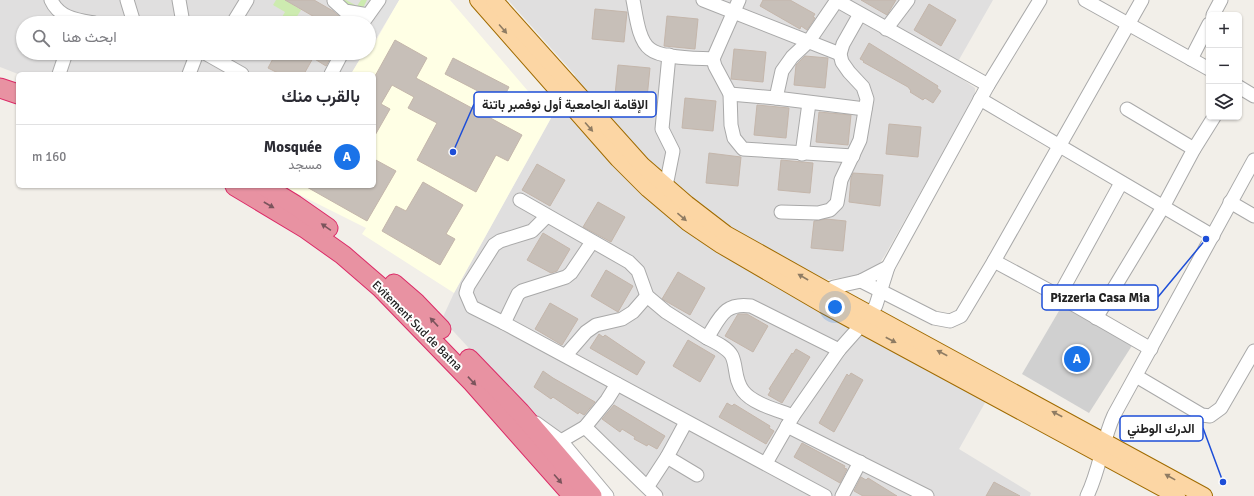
<!DOCTYPE html>
<html lang="ar">
<head>
<meta charset="utf-8">
<style>
  :root { --surface:#fff; --page:#f7f7f7; --text:#2b2b33; --muted:#7c7c81; --line:#e1e1e2; --accent:#1a73e8 }
  body { margin:0; font-family:Signika,Vazirmatn,sans-serif; background:var(--page); color:var(--text); direction:rtl }
  .controls { position:absolute; right:12px; top:12px; display:grid; overflow:hidden; border-radius:6px; box-shadow:0 1px 3px #0004 }
  .controls button { width:36px; height:36px; display:grid; place-items:center; padding:0; border:0; border-bottom:1px solid var(--line); background:var(--surface); color:var(--text); font:20px sans-serif }
  .you { position:absolute; left:835px; top:307px; width:14px; height:14px; margin:-10px; border:3px solid #fff; border-radius:50%; background:#1a73e8; box-shadow:0 0 0 6px #1a73e833 }
  .badge { display:grid; place-items:center; width:26px; height:26px; border-radius:50%; background:var(--accent); color:#fff; font-size:13px; font-weight:700 }
  .pin { position:absolute; translate:-50% -50%; border:2px solid #fff; box-shadow:0 1px 4px #0006 }
  .list { margin:0; padding:0; list-style:none }
  h2 { display:flex; justify-content:space-between; align-items:center; height:52px; margin:0; padding:0 16px; font-size:17px }
  h2 small { font-size:13px; font-weight:400; color:var(--muted) }
  .list li { display:grid; grid-template-columns:26px 1fr auto; gap:12px; align-items:center; box-sizing:border-box; height:64px; padding:0 16px; border-top:1px solid var(--line) }
  .list b { display:block; font-size:15px; white-space:nowrap }
  .list p { margin:0; font-size:13px; white-space:nowrap; color:var(--muted) }
  .list em { font-size:13px; font-style:normal; color:var(--muted) }
  .icon { flex:none; width:22px; height:22px; fill:none; stroke:currentColor; stroke-width:2; stroke-linecap:round; stroke-linejoin:round }
  .map { position:relative; flex:none; width:1254px; height:496px; overflow:hidden; direction:ltr }
  .search { position:absolute; background:var(--surface); box-shadow:0 1px 3px #0004; left:16px; top:16px; width:360px; height:44px; display:flex; align-items:center; gap:10px; box-sizing:border-box; padding:0 14px; border-radius:22px; color:var(--muted); font-size:15px }
  .panel { position:absolute; background:var(--surface); box-shadow:0 1px 3px #0004; left:16px; top:72px; width:360px; height:116px; border-radius:6px; direction:rtl }
  .map>svg:first-child { display:block }
</style>
</head>
<body>
<div class="map">
<svg width="1254" height="496" viewBox="0 0 1254 496">
  <rect width="100%" height="100%" fill="#f2efe9"/>
  <g fill="#e0dfdf">
    <polygon points="0,0 399,0 369,50 369,23 23,23 23,53 367,53 363,54 351,74 18,74 0,67"/>
    <polygon points="508,0 993,0 952,72 975,88 975,96 885,255 878,266 863,275 825,280 986,401 959,449 1031,493 1030,496 665,496 604,435 585,421 563,434 528,412 442,319 454,293 575,75"/>
  </g>
  <polygon fill="#ffffe5" points="399,0 450,0 551,118 454,293 362,234 366,228 284,187 374,186 374,74 351,74 363,54 366,55 369,53"/>
  <polygon fill="#d0d0d0" points="1063,304 1133,344 1089,413 1022,374"/>
  <g fill="#cdebb0">
    <polygon points="276,0 291,0 290,3 301,10 296,18 303,21 302,23 279,22 285,12 273,5"/>
    <polygon points="336,0 346,0 357,6 361,0 367,0 362,10 347,8"/>
    <polygon points="312,16 325,23 308,23"/>
  </g>
  <polygon fill="#e2e2e2" points="388,0 399,0 369,50 369,31"/>
  <g fill="#c7bfb8" stroke="#c4b6ab">
    <polygon points="285,0 314,0 333,11 340,17 354,23 325,23"/>
    <polygon points="763,0 790,0 815,14 813,17 815,18 807,30 801,26 800,29 760,6"/>
    <polygon points="861,0 896,0 887,15"/>
    <polygon points="929,4 956,20 941,46 914,30"/>
    <polygon points="595,9 627,12 624,42 592,39"/>
    <polygon points="667,16 698,19 695,49 664,46"/>
    <polygon points="395,40 427,58 416,78 522,135 508,161 496,155 476,192 417,160 437,123 408,108 414,97 392,85 381,104 390,109 374,137 374,78"/>
    <polygon points="869,43 938,86 937,88 941,91 933,103 925,98 923,100 910,92 911,91 908,87 863,62 864,61 860,59"/>
    <polygon points="734,49 766,52 763,82 731,79"/>
    <polygon points="276,53 333,53 326,66 313,58 304,74 280,74 268,68"/>
    <polygon points="805,56 828,58 825,88 794,85 796,65"/>
    <polygon points="453,58 509,87 501,103 445,74"/>
    <polygon points="618,65 650,68 647,98 615,95"/>
    <polygon points="685,98 716,101 713,131 682,128"/>
    <polygon points="757,105 789,108 786,138 754,135"/>
    <polygon points="819,112 851,115 848,145 816,142"/>
    <polygon points="889,124 921,127 918,157 886,154"/>
    <polygon points="709,153 741,157 738,186 706,183"/>
    <polygon points="374,159 396,171 367,221 305,186 374,186"/>
    <polygon points="781,160 813,163 810,193 778,190"/>
    <polygon points="537,164 565,180 550,206 522,190"/>
    <polygon points="853,173 883,175 880,206 849,202 851,178"/>
    <polygon points="423,182 463,205 446,234 455,239 440,265 382,231 396,206 406,211"/>
    <polygon points="598,202 625,217 611,242 583,227"/>
    <polygon points="826,219 846,221 843,251 811,248 814,221"/>
    <polygon points="543,233 570,249 557,271 551,273 527,260"/>
    <polygon points="606,270 633,286 618,312 591,296"/>
    <polygon points="678,272 705,288 690,315 662,299"/>
    <polygon points="550,303 578,319 562,345 535,329"/>
    <polygon points="738,314 747,314 768,326 753,352 725,336"/>
    <polygon points="599,334 603,337 605,335 645,362 637,375 590,348"/>
    <polygon points="688,340 715,356 700,382 673,366"/>
    <polygon points="796,349 810,357 782,403 768,395 771,390 769,389 792,353 793,354"/>
    <polygon points="543,371 553,378 595,402 584,415 579,412 578,414 553,397 551,399 534,387"/>
    <polygon points="851,373 863,380 834,432 819,423 847,374 849,376"/>
    <polygon points="727,403 732,406 734,404 770,426 769,428 774,431 766,444 719,417"/>
    <polygon points="614,405 665,436 657,449 648,444 647,446 634,439 635,437 622,429 620,432 602,419"/>
    <polygon points="802,443 845,466 844,468 847,469 840,483 794,457"/>
    <polygon points="861,477 866,480 868,478 897,496 863,496 854,491"/>
    <polygon points="994,482 1020,496 986,496"/>
  </g>
  <g fill="none" stroke-linecap="round" stroke-linejoin="round">
    <g stroke="#a9a9a9" stroke-width="15">
      <g id="minor">
        <path d="M51,0C59,18 77,20 94,23"/>
        <polyline points="127,0 134,23"/>
        <polyline points="179,0 183,23"/>
        <path d="M633,0C636,14 638,40 650,49C662,59 698,58 713,59"/>
        <polyline points="703,0 840,54"/>
        <polyline points="739,0 713,59 715,66 730,94 731,125 734,138 743,149 853,156"/>
        <polyline points="836,0 988,85"/>
        <polyline points="1085,0 1209,69"/>
        <polyline points="334,1 345,11 368,15"/>
        <polyline points="1213,15 1221,0"/>
        <polyline points="364,21 379,0"/>
        <polyline points="233,23 247,0"/>
        <polyline points="886,29 908,0"/>
        <polyline points="205,53 242,74"/>
        <polyline points="1191,59 1209,24"/>
        <polyline points="59,74 66,53"/>
        <polyline points="189,74 197,53"/>
        <polyline points="331,74 342,53"/>
        <polyline points="1239,87 1254,96"/>
        <polyline points="730,94 776,98 865,109"/>
        <polyline points="776,98 782,71 792,57 809,41 837,0"/>
        <polyline points="980,99 1213,236"/>
        <polyline points="1127,109 1194,149"/>
        <polyline points="802,154 809,103"/>
        <polyline points="666,186 673,151 662,129 669,55"/>
        <path d="M520,200L629,262L638,271L647,296L666,312L707,338C720,318 724,302 751,306L839,350"/>
        <polyline points="1230,202 1254,216"/>
        <polyline points="781,212 818,213 830,210 837,203 841,180 860,140 867,99 863,87 849,72 842,62 840,54 843,44 860,14"/>
        <polyline points="592,242 571,273 566,277 522,291 518,294 504,323 825,496"/>
        <polyline points="994,261 1059,296 1151,349"/>
        <polyline points="861,281 934,318 950,321 961,316 994,261 1142,0"/>
        <polyline points="822,294 834,287 861,281 888,267"/>
        <polyline points="1059,296 1121,183"/>
        <polyline points="1096,318 1163,207 1194,149 1214,117"/>
        <polyline points="504,323 472,307 466,293 468,286 494,245 500,241 532,231 547,216"/>
        <path d="M707,338C715,342 728,348 732,356C737,367 734,379 743,391C753,404 778,410 793,416"/>
        <polyline points="566,355 586,332 596,325 622,319 633,312 647,296"/>
        <polyline points="1136,376 1202,415 1210,416 1221,408 1254,351"/>
        <polyline points="536,423 561,441 607,496"/>
        <polyline points="787,426 927,496"/>
        <polyline points="585,427 656,496"/>
        <polyline points="561,441 585,427 607,400 617,384"/>
        <polyline points="667,457 697,475"/>
        <polyline points="766,463 793,416 839,350 871,314 876,305 888,267 988,85 1040,0"/>
        <polyline points="648,486 667,457 686,422"/>
        <polyline points="842,496 860,462"/>
        <path d="M1087,496C1100,470 1102,441 1114,415L1254,160"/>
      </g>
    </g>
    <g stroke="#a06b00" stroke-width="18">
      <g id="major">
        <polyline points="478,0 618,159 648,189 687,222 721,245 824,305 1177,496"/>
        <polyline points="494,0 642,165 687,204 726,234 826,290 1204,496"/>
      </g>
    </g>
    <g stroke="#dc2a67" stroke-width="21">
      <g id="highway">
        <polyline points="0,88 18,94"/>
        <polyline points="235,186 305,228 343,255 380,287 473,383 573,496"/>
        <polyline points="264,186 295,205 328,228"/>
        <polyline points="394,284 416,303 441,329"/>
        <polyline points="469,359 520,412 592,496"/>
      </g>
    </g>
    <use href="#minor" stroke="#fff" stroke-width="13"/>
    <use href="#major" stroke="#fcd6a4" stroke-width="16"/>
    <use href="#highway" stroke="#e892a2" stroke-width="19"/>
  </g>
  <defs><path id="oneway-solid" d="M-6-.8H1V-3.2L6.5 0L1 3.2V.8H-6Z"/></defs>
  <g fill="#8f7c63">
    <use href="#oneway-solid" transform="translate(503 29) rotate(49)"/>
    <use href="#oneway-solid" transform="translate(589 127) rotate(49)"/>
    <use href="#oneway-solid" transform="translate(682 217) rotate(40)"/>
    <use href="#oneway-solid" transform="translate(803 277) rotate(-150)"/>
    <use href="#oneway-solid" transform="translate(891 340) rotate(28)"/>
    <use href="#oneway-solid" transform="translate(942 353) rotate(-152)"/>
    <use href="#oneway-solid" transform="translate(1057 414) rotate(-152)"/>
    <use href="#oneway-solid" transform="translate(1170 477) rotate(-151)"/>
  </g>
  <g fill="#7b545c">
    <use href="#oneway-solid" transform="translate(269 205) rotate(30)"/>
    <use href="#oneway-solid" transform="translate(326 227) rotate(-145)"/>
    <use href="#oneway-solid" transform="translate(434 322) rotate(-133)"/>
    <use href="#oneway-solid" transform="translate(472 381) rotate(47)"/>
    <use href="#oneway-solid" transform="translate(558 479) rotate(49)"/>
  </g>
  <g text-anchor="middle" dominant-baseline="central" stroke-width="4" stroke-linejoin="round" paint-order="stroke">
    <g font-size="12" fill="#222" stroke="#fff">
      <text transform="translate(417 326) rotate(45)">Evitement Sud de Batna</text>
    </g>
  </g>
  <path fill="none" stroke="#1d4ed8" stroke-width="1.5" d="M453 152L474 104M1206 239L1158 297M1223 482L1203 428"/>
  <g fill="#1d4ed8" stroke="#fff" stroke-width="1.5">
    <circle cx="453" cy="152" r="4"/>
    <circle cx="1206" cy="239" r="4"/>
    <circle cx="1223" cy="482" r="4"/>
  </g>
  <g fill="#fff" stroke="#1d4ed8" stroke-width="1.5">
    <rect x="474" y="92" width="182" height="25" rx="4"/>
    <rect x="1042" y="285" width="116" height="25" rx="4"/>
    <rect x="1120" y="416" width="83" height="25" rx="4"/>
  </g>
  <g font-size="13" text-anchor="middle" font-weight="bold" fill="#222">
    <text x="565" y="109">الإقامة الجامعية أول نوفمبر باتنة</text>
    <text x="1100" y="302">Pizzeria Casa Mia</text>
    <text x="1161" y="433">الدرك الوطني</text>
  </g>
</svg>
<div class="controls">
<button>+</button>
<button>−</button>
<button><svg class="icon" aria-label="layers" viewBox="0 0 24 24"><path d="M12 4l9 5-9 5-9-5zM3 14l9 5 9-5"/></svg></button>
</div>
<div class="you"></div>
<div class="pin badge" style="left:1077px;top:359px">A</div>
<div class="search"><svg class="icon" aria-label="search" viewBox="0 0 24 24"><circle cx="10" cy="10" r="6"/><path d="M15 15l6 6"/></svg>ابحث هنا</div>
<section class="panel">
<h2>بالقرب منك<small></small></h2>
<ul class="list">
<li><span class="badge">A</span><div><b>Mosquée</b><p>مسجد</p></div><em>160 m</em></li>
</ul>
</section>
</div>
</body>
</html>
